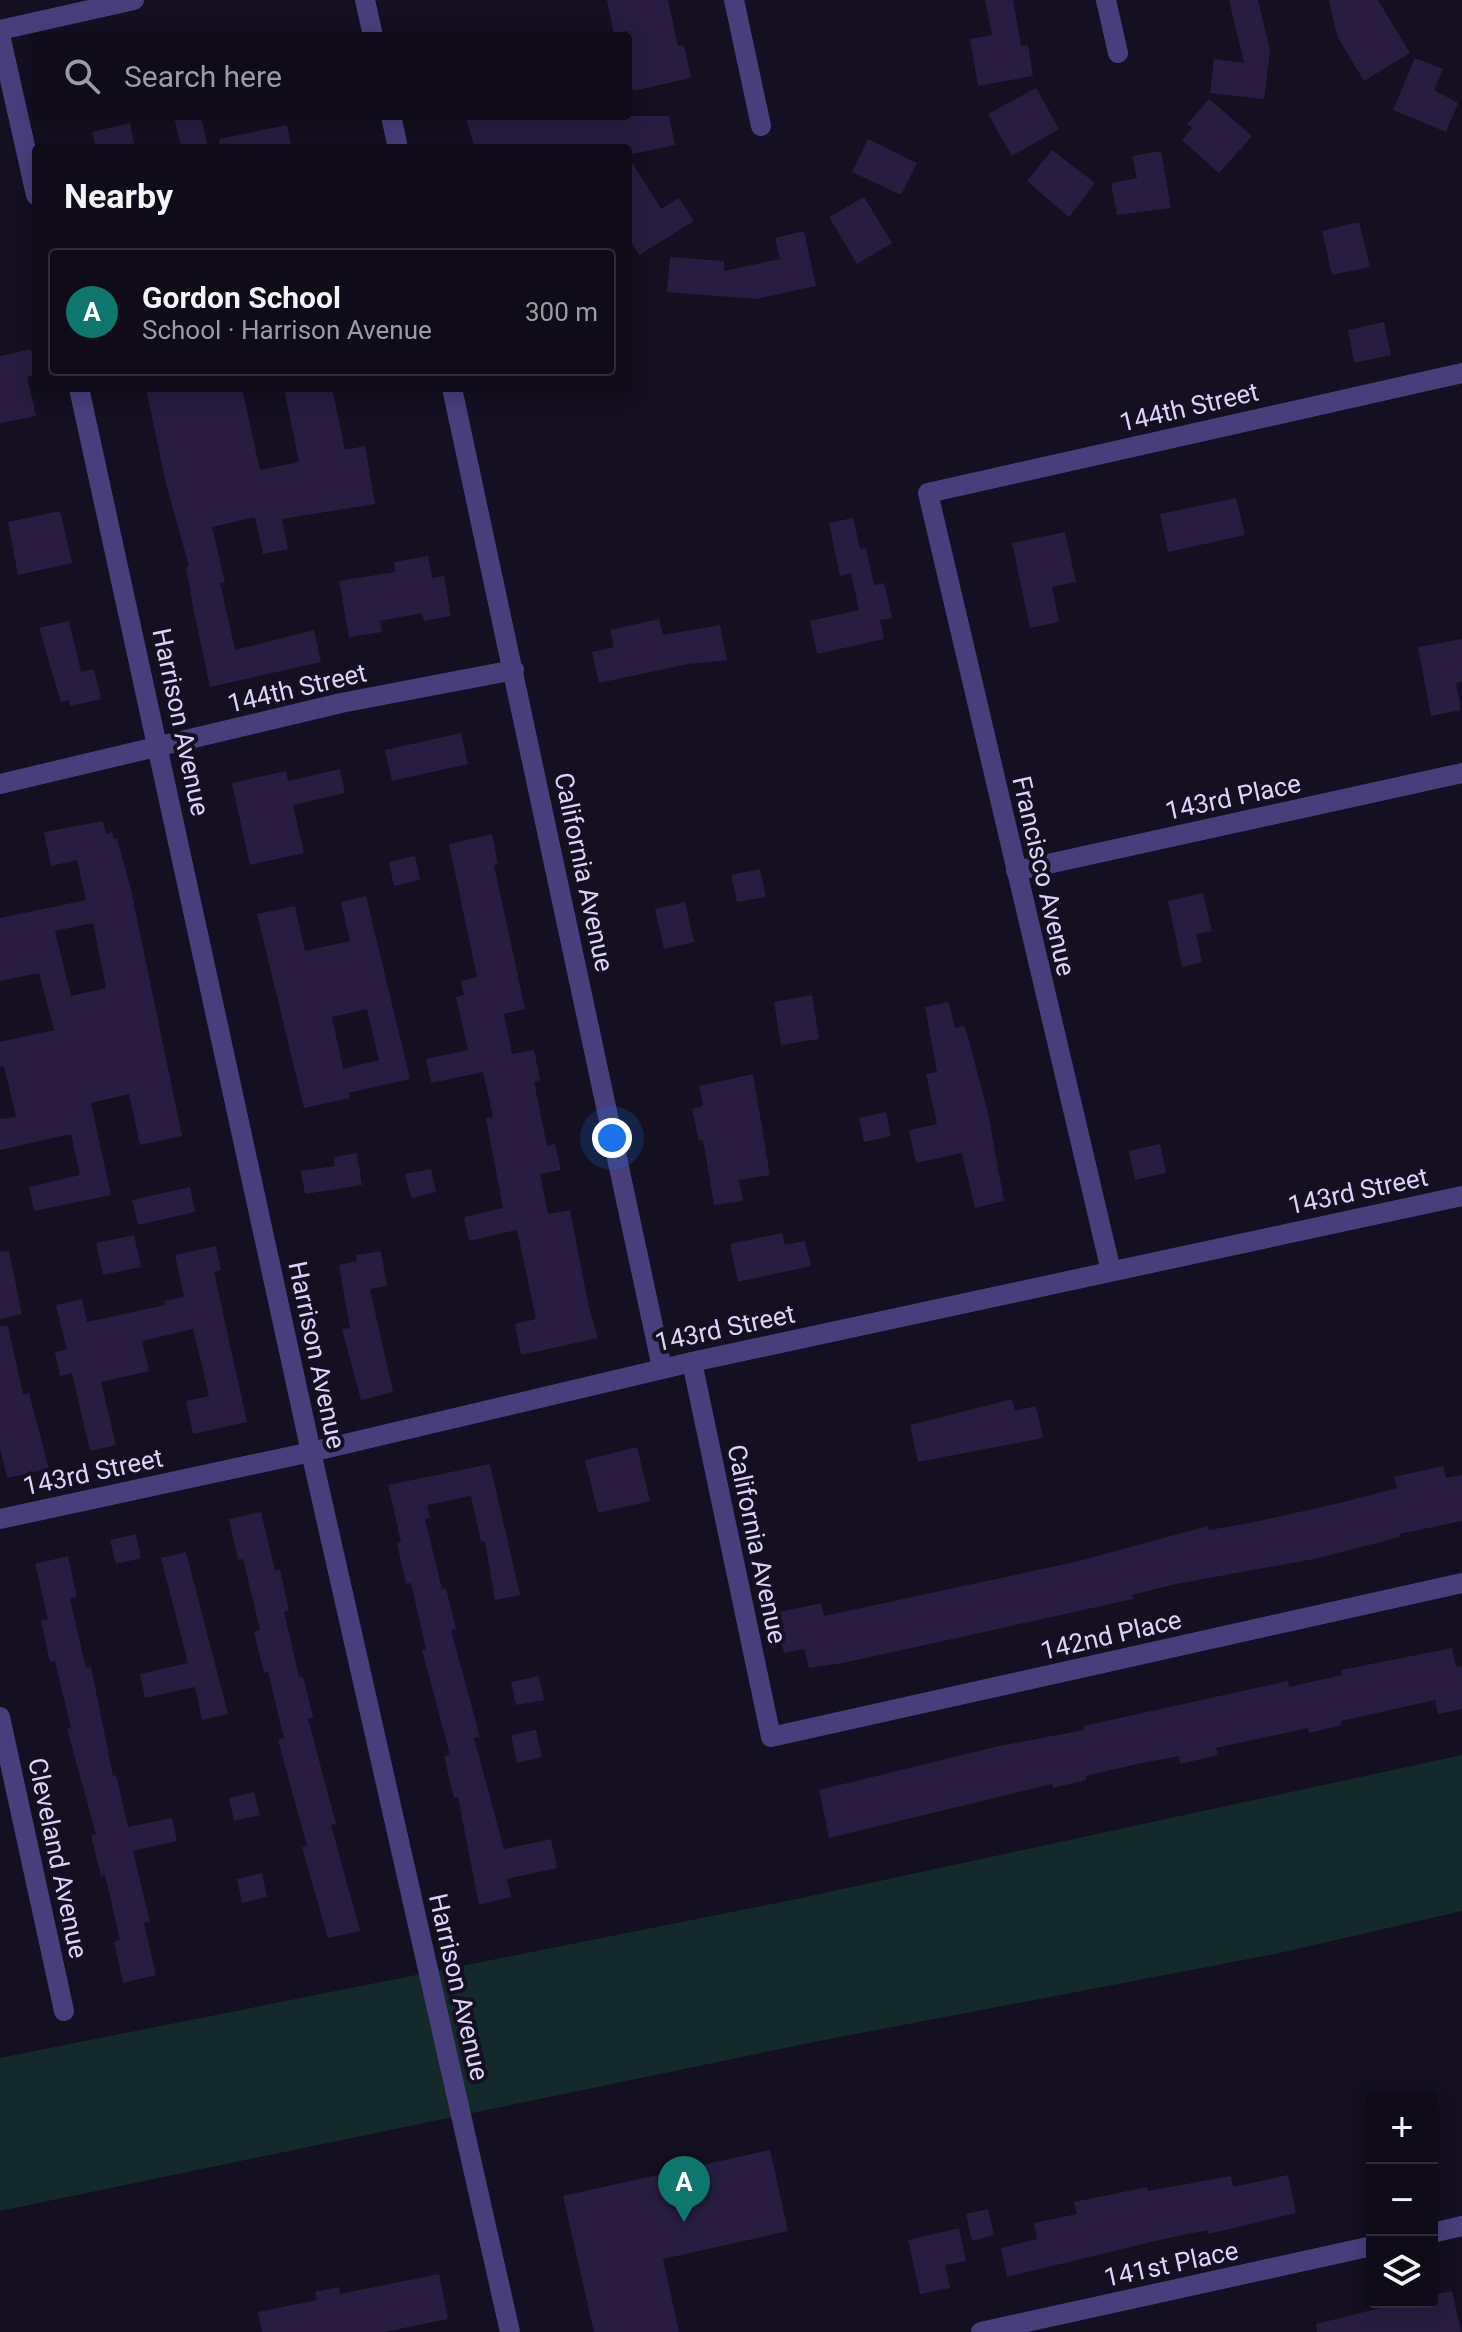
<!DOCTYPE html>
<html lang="en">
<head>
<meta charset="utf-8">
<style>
  :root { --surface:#0f0b19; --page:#181422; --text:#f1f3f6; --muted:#9b9ba2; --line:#2f2b38; --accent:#0f766e }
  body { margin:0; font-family:Roboto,sans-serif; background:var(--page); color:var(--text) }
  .controls { position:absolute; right:24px; bottom:24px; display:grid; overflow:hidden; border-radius:8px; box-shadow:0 4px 20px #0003 }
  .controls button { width:72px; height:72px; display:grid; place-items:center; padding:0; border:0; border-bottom:2px solid var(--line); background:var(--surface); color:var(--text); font:40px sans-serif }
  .you { position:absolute; left:612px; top:1138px; width:28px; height:28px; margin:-20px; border:6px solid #fff; border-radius:50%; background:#1a73e8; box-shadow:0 0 0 12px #1a73e833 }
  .badge { display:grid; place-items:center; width:52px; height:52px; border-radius:50%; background:var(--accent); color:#fff; font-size:26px; font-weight:700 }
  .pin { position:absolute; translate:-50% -66px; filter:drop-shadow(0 2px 4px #0008) }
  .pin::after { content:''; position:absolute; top:42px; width:28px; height:24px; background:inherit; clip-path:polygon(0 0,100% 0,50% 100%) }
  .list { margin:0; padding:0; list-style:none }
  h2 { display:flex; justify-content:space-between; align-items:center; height:104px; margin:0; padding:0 32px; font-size:34px }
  h2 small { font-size:26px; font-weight:400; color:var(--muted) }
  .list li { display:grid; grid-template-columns:52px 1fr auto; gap:24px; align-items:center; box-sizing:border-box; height:128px; margin:0 16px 16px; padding:0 16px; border:2px solid var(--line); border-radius:8px }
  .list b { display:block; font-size:30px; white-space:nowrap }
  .list p { margin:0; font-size:26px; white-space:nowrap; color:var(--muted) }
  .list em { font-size:26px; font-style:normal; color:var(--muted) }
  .icon { flex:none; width:44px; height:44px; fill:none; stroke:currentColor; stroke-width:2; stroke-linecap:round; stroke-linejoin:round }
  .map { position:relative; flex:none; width:1462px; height:2332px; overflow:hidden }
  .search { position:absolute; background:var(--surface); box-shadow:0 4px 20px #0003; left:32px; top:32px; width:600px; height:88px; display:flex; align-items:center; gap:20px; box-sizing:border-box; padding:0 28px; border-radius:8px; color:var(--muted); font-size:30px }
  .panel { position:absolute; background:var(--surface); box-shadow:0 4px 20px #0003; left:32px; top:144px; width:600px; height:248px; border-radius:8px }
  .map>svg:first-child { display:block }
</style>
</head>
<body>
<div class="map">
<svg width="1462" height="2332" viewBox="0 0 1462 2332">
  <rect width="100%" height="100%" fill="#140f21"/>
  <polygon fill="#13292a" points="1462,1755 1462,1911 1275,1954 819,2041 0,2211 0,2058 787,1901"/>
  <g fill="#281d40" fill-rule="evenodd">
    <polygon points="607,0 668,0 678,46 684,45 691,78 633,91 628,71 628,31 614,34"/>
    <polygon points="985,0 1013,0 1021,46 1028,45 1033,76 978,86 970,39 992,35"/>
    <polygon points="1229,0 1258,0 1270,50 1264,99 1210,93 1214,59 1244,63"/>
    <polygon points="1329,0 1378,0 1410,53 1364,81 1337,36"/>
    <polygon points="1415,58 1443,69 1434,90 1458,103 1446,132 1393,110"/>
    <polygon points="1036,88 1059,129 1012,156 988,114"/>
    <polygon points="1209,99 1252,136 1219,173 1182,140 1192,128 1187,124"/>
    <polygon points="174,116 201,116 208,148 181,148"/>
    <polygon points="465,116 669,116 675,145 628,155 628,148 475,148"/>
    <polygon points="130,123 135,148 96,148 92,132"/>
    <polygon points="287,125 292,148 220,148 219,139"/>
    <polygon points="868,139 917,163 901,195 852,172"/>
    <polygon points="1052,150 1095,183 1069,217 1027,181"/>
    <polygon points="1161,151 1171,208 1117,215 1111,183 1137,178 1132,156"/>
    <polygon points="628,156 661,209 679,198 694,221 639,255 628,236"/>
    <polygon points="864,197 892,243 857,264 829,217"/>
    <polygon points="1359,222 1370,267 1332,275 1322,231"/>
    <polygon points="804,231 816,286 756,299 667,292 670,257 724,261 724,271 780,259 775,238"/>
    <polygon points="1384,322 1391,355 1354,363 1348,330"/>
    <polygon points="31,349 36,375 27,377 36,416 0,423 0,356"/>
    <polygon points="146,388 242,388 260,470 299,462 284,388 332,388 345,450 365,446 375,504 282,519 288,549 263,554 255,517 212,527 225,582 220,583 235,650 314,630 321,662 210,687 193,607 186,567 189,566 166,484"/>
    <polygon points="1236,498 1245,535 1168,552 1160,514"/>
    <polygon points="60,511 72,563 18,575 8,522"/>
    <polygon points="853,518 860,549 866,548 874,585 884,583 892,618 880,620 884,639 817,654 810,621 859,610 851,573 840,576 829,523"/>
    <polygon points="1065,532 1076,582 1052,587 1059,622 1030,628 1012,543"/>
    <polygon points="428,556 432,578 444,576 451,616 424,621 422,613 380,621 382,632 349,637 339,581 395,572 394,562"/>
    <polygon points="659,619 663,635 720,625 727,660 688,664 599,683 592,652 614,647 610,630"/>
    <polygon points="69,621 81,672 94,669 101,699 70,706 69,700 61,702 39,628"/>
    <polygon points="1462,639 1462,682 1456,683 1461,710 1431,716 1418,647"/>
    <polygon points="461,733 468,764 392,781 385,750"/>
    <polygon points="340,769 345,793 293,805 304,853 250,865 232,783 286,771 288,781"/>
    <path d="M103,821L106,834L112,832L114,839L117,838L131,890L182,1136L140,1145L129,1094L91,1103L111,1195L34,1211L29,1187L80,1175L71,1134L0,1150V1119L16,1117L4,1066L0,1067V1042L54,1030L39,973L0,981V918L86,900L77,860L51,866L44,832ZM93,923L106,988L71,996L55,931Z"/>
    <polygon points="492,834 498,864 494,865 525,1009 504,1014 512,1054 534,1050 540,1080 534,1082 547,1146 555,1144 561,1170 540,1174 548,1214 570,1210 589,1308 598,1338 521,1355 515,1324 536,1319 517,1230 469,1241 464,1217 503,1208 486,1118 493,1117 483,1072 431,1083 426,1059 468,1050 456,997 464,995 461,981 477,977 449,844"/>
    <polygon points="415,856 420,880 394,886 389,862"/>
    <polygon points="760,869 766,897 737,902 731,875"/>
    <polygon points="1203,893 1212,931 1196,934 1202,962 1182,967 1168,901"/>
    <path d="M366,896L410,1079L348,1093L350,1098L304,1108L257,914L295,906L305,951L350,941L341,902ZM367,1009L379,1060L343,1069L332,1017Z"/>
    <polygon points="685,902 694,942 664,949 655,909"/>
    <polygon points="812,995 819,1039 781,1045 774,1002"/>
    <polygon points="949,1002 955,1028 965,1026 988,1113 1004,1201 975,1208 962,1153 916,1163 909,1130 937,1124 926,1074 937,1072 925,1007"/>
    <polygon points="753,1074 770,1175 739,1180 743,1201 714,1205 703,1140 699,1141 692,1109 703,1106 699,1086"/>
    <polygon points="886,1112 891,1136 864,1142 859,1118"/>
    <polygon points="1160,1144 1166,1173 1135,1180 1129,1151"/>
    <polygon points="357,1153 362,1185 305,1194 301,1171 335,1166 334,1157"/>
    <polygon points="431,1169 436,1192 411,1198 405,1174"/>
    <polygon points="190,1187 195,1212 138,1225 132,1200"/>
    <polygon points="782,1233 785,1245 805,1241 811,1266 738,1282 730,1244"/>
    <polygon points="134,1235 141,1267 103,1275 96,1243"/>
    <polygon points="216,1246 221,1270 214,1272 247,1422 193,1434 186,1401 209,1396 193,1329 142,1341 149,1371 101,1382 116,1445 90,1451 72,1373 60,1376 55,1352 67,1350 56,1305 82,1299 87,1322 165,1305 164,1301 184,1297 175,1255"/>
    <polygon points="9,1251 22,1314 0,1319 0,1252"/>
    <polygon points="381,1251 387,1286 370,1289 393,1392 361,1400 342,1329 350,1328 339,1265 357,1261 356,1255"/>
    <polygon points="0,1326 8,1326 23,1394 29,1393 49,1469 7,1478 0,1447"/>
    <polygon points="1012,1399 1015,1411 1036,1406 1043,1438 918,1462 910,1425"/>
    <polygon points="637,1447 650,1501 598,1513 585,1460"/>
    <polygon points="490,1464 520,1595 495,1600 485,1541 481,1542 471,1496 427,1505 430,1518 425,1519 442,1589 446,1588 456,1629 451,1630 480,1737 474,1738 504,1849 551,1839 557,1868 507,1879 511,1897 479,1905 458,1797 454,1798 444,1756 450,1755 422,1650 426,1649 411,1583 406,1584 397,1543 401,1542 388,1485"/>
    <polygon points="1443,1466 1446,1478 1462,1475 1462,1521 1399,1534 1400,1537 1314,1559 1176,1584 1132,1595 1133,1599 843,1663 809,1668 804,1649 784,1653 775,1613 821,1603 824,1616 1079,1561 1208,1526 1209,1530 1250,1523 1344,1502 1397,1488 1394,1477"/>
    <polygon points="261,1512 275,1571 280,1569 289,1611 284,1612 299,1677 303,1676 313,1717 308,1719 336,1824 331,1825 360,1931 328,1938 302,1847 307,1846 278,1740 284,1738 268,1672 264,1673 254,1632 260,1630 243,1559 238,1560 229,1519"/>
    <polygon points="136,1534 141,1558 116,1564 110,1540"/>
    <polygon points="186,1552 228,1714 202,1720 195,1687 145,1698 140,1674 188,1663 161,1558"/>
    <polygon points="68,1556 77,1597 70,1599 86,1668 91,1667 113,1776 116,1775 128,1827 172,1818 177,1841 133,1851 150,1922 144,1923 156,1975 123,1983 114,1942 120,1940 105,1875 101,1876 91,1835 96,1834 67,1729 71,1728 55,1661 50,1662 41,1621 48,1619 35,1564"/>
    <polygon points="1452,1648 1456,1667 1462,1666 1462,1709 1438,1714 1435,1700 1341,1721 1342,1725 1309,1733 1308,1728 1216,1748 1218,1755 1180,1764 1179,1756 1137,1764 1086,1776 1086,1780 1053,1788 1052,1784 829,1838 819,1790 999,1746 1084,1730 1083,1726 1288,1681 1289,1687 1342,1675 1341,1670"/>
    <polygon points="539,1676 544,1700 516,1705 511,1682"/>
    <polygon points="536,1730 542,1757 517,1763 511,1735"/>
    <polygon points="254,1792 260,1815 234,1821 229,1798"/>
    <polygon points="262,1873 267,1897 242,1903 237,1879"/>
    <polygon points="770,2150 788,2231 663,2259 679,2332 594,2332 563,2196"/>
    <polygon points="1288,2175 1296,2213 1208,2234 1208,2230 1168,2238 1007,2277 1001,2248 1037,2239 1034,2223 1077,2214 1074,2202 1147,2187 1148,2191 1231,2176 1233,2187"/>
    <polygon points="988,2209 994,2235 972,2241 966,2214"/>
    <polygon points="959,2228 966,2261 945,2265 950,2288 920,2294 908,2240"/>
    <polygon points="439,2274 448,2319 384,2332 262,2332 258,2312 317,2300 315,2292 339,2287 340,2294"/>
    <polygon points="1452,2291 1461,2332 1317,2332 1316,2324 1404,2302 1432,2302 1432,2295"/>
  </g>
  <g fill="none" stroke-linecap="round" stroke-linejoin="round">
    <g stroke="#483e7c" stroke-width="20">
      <polyline points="365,0 373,36"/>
      <polyline points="734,0 761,126"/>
      <polyline points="1106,0 1118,53"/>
      <polyline points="0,30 134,0"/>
      <polyline points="0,35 36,195"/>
      <polyline points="391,116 398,148"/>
      <polyline points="79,388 311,1452 510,2332"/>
      <polyline points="452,388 662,1368"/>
      <polyline points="0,784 341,703 514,670"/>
      <polyline points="1016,871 1462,773"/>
      <polyline points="1111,1271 928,493 1462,373"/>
      <polyline points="692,1362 771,1737 1462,1583"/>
      <polyline points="0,1519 311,1452 692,1362 1462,1196"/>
      <polyline points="0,1717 64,2011"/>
      <polyline points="1432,2233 1462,2226"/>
      <polyline points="981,2332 1372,2246"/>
    </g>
  </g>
  <g text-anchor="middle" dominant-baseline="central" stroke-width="8" stroke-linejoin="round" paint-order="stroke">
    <g font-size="26" fill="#dcd3fb" stroke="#140f21">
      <text transform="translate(1189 407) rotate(-13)">144th Street</text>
      <text transform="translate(297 688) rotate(-13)">144th Street</text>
      <text transform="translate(181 722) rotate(78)">Harrison Avenue</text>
      <text transform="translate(1233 797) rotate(-12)">143rd Place</text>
      <text transform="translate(584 872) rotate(78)">California Avenue</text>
      <text transform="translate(1044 876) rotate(77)">Francisco Avenue</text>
      <text transform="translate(1358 1191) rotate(-12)">143rd Street</text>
      <text transform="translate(725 1328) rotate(-12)">143rd Street</text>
      <text transform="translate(317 1355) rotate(78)">Harrison Avenue</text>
      <text transform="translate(93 1472) rotate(-12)">143rd Street</text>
      <text transform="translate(757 1544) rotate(78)">California Avenue</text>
      <text transform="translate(1111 1635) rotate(-13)">142nd Place</text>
      <text transform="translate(58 1858) rotate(78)">Cleveland Avenue</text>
      <text transform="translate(459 1987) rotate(77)">Harrison Avenue</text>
      <text transform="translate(1171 2264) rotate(-12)">141st Place</text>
    </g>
  </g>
</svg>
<div class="controls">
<button>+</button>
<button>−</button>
<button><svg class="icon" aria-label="layers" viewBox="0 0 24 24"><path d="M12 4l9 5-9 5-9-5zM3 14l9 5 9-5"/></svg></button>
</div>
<div class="you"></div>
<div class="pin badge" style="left:684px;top:2222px">A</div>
<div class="search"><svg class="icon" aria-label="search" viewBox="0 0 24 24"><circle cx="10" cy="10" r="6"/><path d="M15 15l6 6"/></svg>Search here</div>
<section class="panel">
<h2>Nearby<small></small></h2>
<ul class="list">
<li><span class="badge">A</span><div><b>Gordon School</b><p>School · Harrison Avenue</p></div><em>300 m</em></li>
</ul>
</section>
</div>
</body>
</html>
